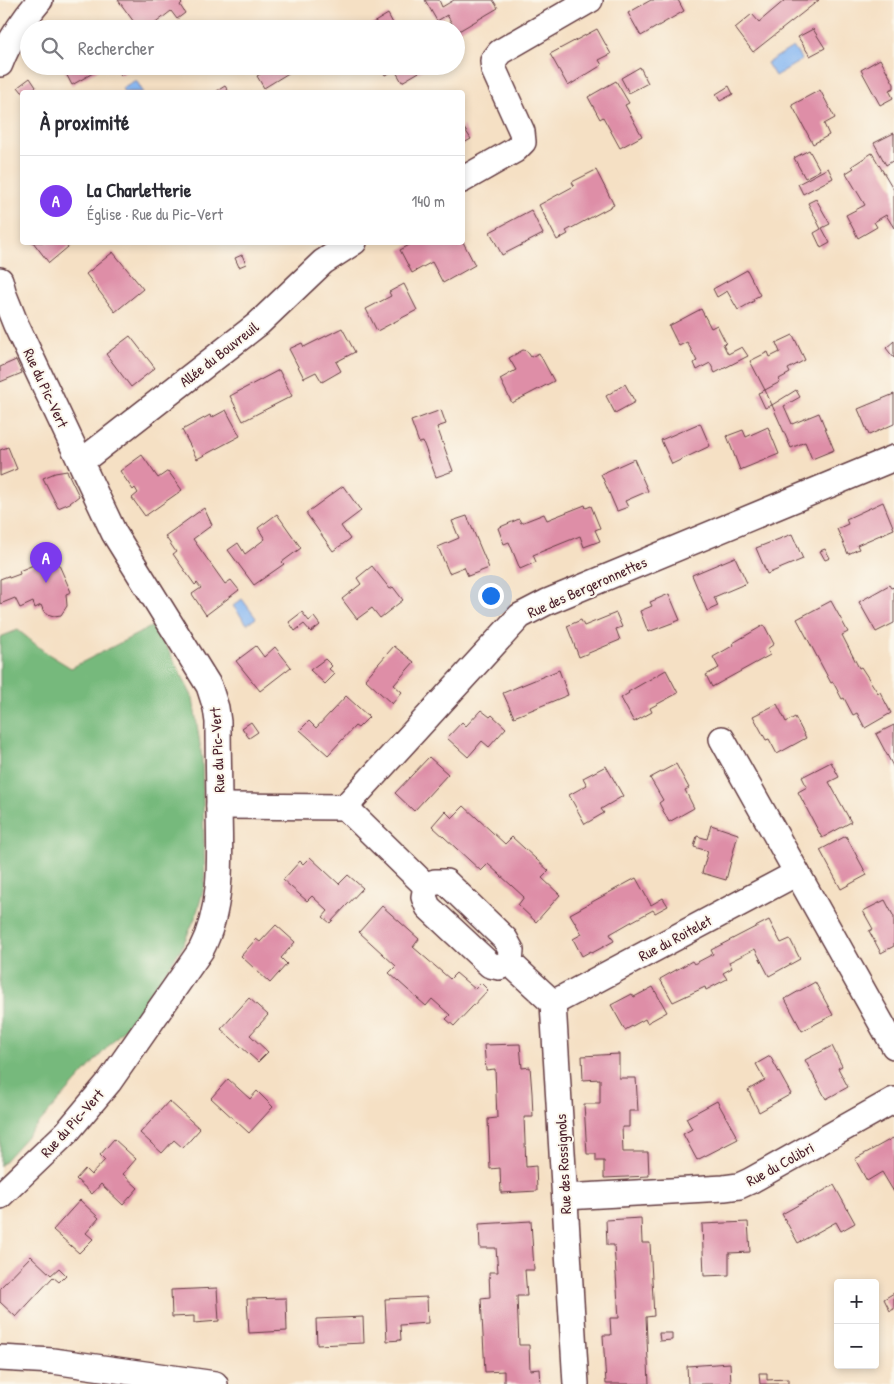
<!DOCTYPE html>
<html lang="fr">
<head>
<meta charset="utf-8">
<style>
  :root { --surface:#fff; --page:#f2f2f3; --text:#2b2b33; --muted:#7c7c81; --line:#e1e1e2; --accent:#7c3aed }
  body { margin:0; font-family:"Patrick Hand",sans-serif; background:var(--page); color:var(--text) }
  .controls { position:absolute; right:15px; bottom:15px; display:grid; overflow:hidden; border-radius:5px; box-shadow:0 2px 8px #0003 }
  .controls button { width:45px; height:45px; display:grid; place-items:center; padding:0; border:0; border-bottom:1px solid var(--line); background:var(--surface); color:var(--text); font:25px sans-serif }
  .you { position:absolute; left:490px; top:595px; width:18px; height:18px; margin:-12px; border:4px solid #fff; border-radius:50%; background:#1a73e8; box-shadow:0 0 0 8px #1a73e833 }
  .badge { display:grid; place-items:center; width:32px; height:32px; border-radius:50%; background:var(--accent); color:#fff; font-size:16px; font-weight:700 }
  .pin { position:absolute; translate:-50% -41px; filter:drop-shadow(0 1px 2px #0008) }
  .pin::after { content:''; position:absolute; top:26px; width:18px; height:15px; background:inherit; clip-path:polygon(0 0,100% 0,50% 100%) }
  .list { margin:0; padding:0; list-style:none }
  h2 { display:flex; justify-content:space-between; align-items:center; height:65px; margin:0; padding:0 20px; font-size:21px }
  h2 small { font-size:16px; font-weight:400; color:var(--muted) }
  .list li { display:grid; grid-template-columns:32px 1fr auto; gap:15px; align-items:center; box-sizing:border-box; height:90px; padding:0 20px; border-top:1px solid var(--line) }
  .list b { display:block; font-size:19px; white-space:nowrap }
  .list p { margin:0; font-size:16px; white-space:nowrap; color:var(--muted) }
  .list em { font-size:16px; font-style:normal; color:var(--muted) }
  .icon { flex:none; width:28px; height:28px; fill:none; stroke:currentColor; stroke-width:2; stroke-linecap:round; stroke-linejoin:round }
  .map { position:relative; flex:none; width:894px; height:1384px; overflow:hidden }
  .search { position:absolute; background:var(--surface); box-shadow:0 2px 8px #0003; left:20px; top:20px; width:445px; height:55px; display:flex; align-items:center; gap:12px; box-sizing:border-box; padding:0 18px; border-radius:28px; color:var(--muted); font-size:19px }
  .panel { position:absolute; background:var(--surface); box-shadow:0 2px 8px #0003; left:20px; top:90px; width:445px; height:155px; border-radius:5px }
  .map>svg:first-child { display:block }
</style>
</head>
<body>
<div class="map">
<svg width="894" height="1384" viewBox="0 0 894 1384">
  <rect width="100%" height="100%" fill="#fbf7ec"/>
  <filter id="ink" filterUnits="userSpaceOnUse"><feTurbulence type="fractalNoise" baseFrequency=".02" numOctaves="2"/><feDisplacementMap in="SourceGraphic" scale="10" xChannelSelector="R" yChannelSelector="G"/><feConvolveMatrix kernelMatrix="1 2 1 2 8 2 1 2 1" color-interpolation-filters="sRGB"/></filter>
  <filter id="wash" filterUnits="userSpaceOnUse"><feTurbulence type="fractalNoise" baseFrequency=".0096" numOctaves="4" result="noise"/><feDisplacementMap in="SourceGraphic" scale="20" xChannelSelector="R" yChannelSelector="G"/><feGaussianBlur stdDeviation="1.12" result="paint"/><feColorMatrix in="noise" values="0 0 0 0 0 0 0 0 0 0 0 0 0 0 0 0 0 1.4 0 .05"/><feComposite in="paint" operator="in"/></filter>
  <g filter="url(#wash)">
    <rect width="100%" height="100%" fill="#f5e0c4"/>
    <polygon fill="#76b97c" stroke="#606c54" points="153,626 169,651 193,698 202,758 205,884 196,916 182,947 141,1010 0,1166 0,637 18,630 45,652 71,668"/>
    <g fill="#87b7f2" stroke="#686b8e">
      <polygon points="793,47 802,60 775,76 767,63"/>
      <polygon points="136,80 143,92 124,92 122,88"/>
      <polygon points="242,599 256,618 247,624 233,606"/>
    </g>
    <g id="blocks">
      <g fill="#de8ea7">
        <polygon points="118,0 179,0 182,3 180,5 185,13 177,19 171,11 148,29 139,29"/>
        <polygon points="425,0 439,0 442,7 454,0 493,0 498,8 457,32 447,15 437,21"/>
        <polygon points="651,0 678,0 684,11 641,36 628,13"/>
        <polygon points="785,0 819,0 753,52 735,28 752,14 759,22"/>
        <polygon points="388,14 396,29 363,29"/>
        <polygon points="597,29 611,54 599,60 602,65 568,86 550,54"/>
        <polygon points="813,29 825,48 810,56 798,37"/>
        <polygon points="880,59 894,84 894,88 889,90 893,98 880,105 861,70"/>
        <polygon points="62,66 105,66 72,85"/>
        <polygon points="115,66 130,66 131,69 120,75"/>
        <polygon points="273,66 300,66 264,88 257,76"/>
        <polygon points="380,66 425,66 426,68 402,82 395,70 385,75"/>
        <polygon points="640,67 648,83 629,93 621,78"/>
        <polygon points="30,78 36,87 29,92 22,92 18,87"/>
        <polygon points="616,81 629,103 625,105 642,136 620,148 603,117 600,119 588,97"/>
        <polygon points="225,86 229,92 218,92 217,91"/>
        <polygon points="729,86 733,94 720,101 716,94"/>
        <polygon points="820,90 835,118 824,124 829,135 813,144 792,105"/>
        <polygon points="462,125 471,139 462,144"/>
        <polygon points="894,133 894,160 886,165 874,143"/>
        <polygon points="809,150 820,170 805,178 794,158"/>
        <polygon points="872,153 894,190 894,228 886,215 874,222 877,227 858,238 846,215 865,205 846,173 854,168 852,166"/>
        <polygon points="828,168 833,178 803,194 798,184"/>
        <polygon points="596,170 614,205 566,231 568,234 557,240 539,205 574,186 572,182"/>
        <polygon points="816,199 830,224 822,228 830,243 821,248 814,233 821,229 808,203"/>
        <polygon points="531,210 543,234 502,255 490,232"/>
        <polygon points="33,242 74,242 49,263"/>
        <polygon points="415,242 463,242 475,265 443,283 432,262 412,273 400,250"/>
        <polygon points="113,252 143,289 115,312 86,274"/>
        <polygon points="242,255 246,264 239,267 235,258"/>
        <polygon points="747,270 760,295 753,299 754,301 738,310 727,291 717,297 713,289"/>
        <polygon points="404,284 417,310 377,331 366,309 391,296 389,292"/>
        <polygon points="701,309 711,328 717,325 726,343 723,344 728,354 742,347 748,356 715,373 710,363 697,370 694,363 697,361 687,342 679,346 669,326"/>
        <polygon points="342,328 355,352 336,362 341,371 322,382 316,372 304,378 289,349 302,343 304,347"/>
        <polygon points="793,335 805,360 788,369 790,373 779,379 780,382 765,390 750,361 768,352 770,357 780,352 776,343"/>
        <polygon points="130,336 155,368 131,387 106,354"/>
        <polygon points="894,341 894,358 886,348"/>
        <polygon points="523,350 527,351 531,357 539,353 554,381 512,403 500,379 516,370 509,358"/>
        <polygon points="16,360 22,373 0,382 0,367"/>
        <polygon points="279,370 292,396 243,421 230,396"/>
        <polygon points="625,384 635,402 615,413 606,396"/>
        <polygon points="765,390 772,405 765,408 758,393"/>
        <polygon points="796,390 800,397 784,406 792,424 819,413 834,450 812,459 805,442 791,448 772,405"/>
        <polygon points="894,394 894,424 869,435 858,409"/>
        <polygon points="226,410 240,436 197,459 182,430 210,415 211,418"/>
        <polygon points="441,410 446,424 437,427 453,471 436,477 423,442 419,443 411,421"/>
        <polygon points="700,423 710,446 672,464 661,440"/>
        <polygon points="768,427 779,454 740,470 727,436 743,430 746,437"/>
        <polygon points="8,447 17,469 0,476 0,450"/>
        <polygon points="142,455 158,478 168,471 182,490 145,516 132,498 138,493 135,488 133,490 120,471"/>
        <polygon points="634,459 648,491 625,501 628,507 617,511 601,474"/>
        <polygon points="67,471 79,496 70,503 58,508 43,478 55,473"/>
        <polygon points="343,486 361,511 341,526 350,539 333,551 306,513"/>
        <polygon points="883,502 894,529 857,545 859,549 848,554 837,529 848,524 846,519"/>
        <polygon points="585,505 586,508 591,506 600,528 595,530 600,541 584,547 580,536 533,555 536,562 520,569 509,542 504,544 498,528 519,519 521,523 544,514 547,520"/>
        <polygon points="204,508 212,525 193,539 225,584 231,580 239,590 206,615 192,594 201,588 197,583 195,585 173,554 176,552 165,536"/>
        <polygon points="277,514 301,548 282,562 284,564 254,585 228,550 238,543 245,554 265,539 258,528"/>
        <polygon points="467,516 489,568 468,576 464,567 449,573 438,547 459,538 452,521"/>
        <polygon points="792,534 803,559 767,574 756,548"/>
        <polygon points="825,549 830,558 825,560 820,551"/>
        <polygon points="55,556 71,592 66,594 67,606 61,615 54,616 47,614 44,612 41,605 35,608 33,602 20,608 15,598 0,604 0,579 8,576 9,578 20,574 19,571"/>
        <polygon points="735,557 747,583 714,597 718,606 707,611 692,575"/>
        <polygon points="372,566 390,589 393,587 403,600 380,618 372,608 357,619 342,599 361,584 357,578"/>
        <polygon points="889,585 891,588 894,587 894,623 876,632 859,602"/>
        <polygon points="669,594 680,620 648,632 640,611 652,606 650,602"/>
        <polygon points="831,601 848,632 842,635 859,668 861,667 878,693 880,692 891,713 865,728 857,713 853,715 844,698 842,699 833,682 831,683 797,619"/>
        <polygon points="302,612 309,621 314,617 320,625 311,632 304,624 295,631 289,622"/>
        <polygon points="616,613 622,627 616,629 620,640 579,657 567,626 581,620 584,626"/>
        <polygon points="764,625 774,644 767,649 770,655 712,687 706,675 719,668 713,657 734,645 733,643"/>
        <polygon points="256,646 264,657 275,647 291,667 260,691 236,661"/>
        <polygon points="394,646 414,662 394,685 402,692 392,704 365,679"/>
        <polygon points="325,659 332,666 329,669 335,674 325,684 310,670"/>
        <polygon points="559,670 568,695 514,717 503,693"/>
        <polygon points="666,670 678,693 650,708 652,712 634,722 621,698 629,693 628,692"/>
        <polygon points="346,696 369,717 358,728 355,726 328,755 300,730 309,721 316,728"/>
        <polygon points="777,704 786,722 795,717 806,738 777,754 769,739 766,740 753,716"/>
        <polygon points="481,710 490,717 492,715 506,728 489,747 482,741 468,757 447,738 462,722 466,726"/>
        <polygon points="251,722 258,732 249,738 242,728"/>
        <polygon points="894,725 894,768 876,734"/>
        <polygon points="429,757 448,774 414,811 395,793"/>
        <polygon points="831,762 839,777 829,782 851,822 822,838 798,792 807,787 802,777"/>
        <polygon points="676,764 689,788 685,790 694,808 669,822 659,803 663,800 650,778"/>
        <polygon points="606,766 623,796 601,809 604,813 585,824 569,795 587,785 583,778"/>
        <polygon points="464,806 505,844 512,837 549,871 542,878 560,895 536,922 518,905 524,897 488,864 481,871 432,826 445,811 452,818"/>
        <polygon points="711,825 738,834 726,880 702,873 708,851 694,847 697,836 707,839"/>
        <polygon points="846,836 867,875 841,889 820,850"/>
        <polygon points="310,857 339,884 348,875 363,888 330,923 323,917 328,911 312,896 307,901 283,880 300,861 303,864"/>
        <polygon points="636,878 651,905 663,898 668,906 655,913 653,910 631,922 610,934 614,941 592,953 591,951 582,956 573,939 582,934 570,914"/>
        <polygon points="885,900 894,917 894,946 881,953 869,931 873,929 863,911"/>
        <polygon points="382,906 419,939 413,947 450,979 456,973 475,989 481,983 488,990 454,1026 446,1019 450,1015 432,999 426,1006 389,973 396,966 359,932"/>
        <polygon points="769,920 781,943 790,939 800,959 769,976 755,949 729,962 732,968 723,973 727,979 706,990 705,987 673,1002 660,979 692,961 694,964 713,954 711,950"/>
        <polygon points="276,925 295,942 281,958 287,964 270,983 241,956 256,939 260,942"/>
        <polygon points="815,982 833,1015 802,1031 785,999"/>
        <polygon points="653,987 667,1012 647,1023 645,1019 625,1030 611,1005 632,994 634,997"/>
        <polygon points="249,998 268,1015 250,1035 268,1052 258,1062 221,1029"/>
        <polygon points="520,1044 522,1068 530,1067 532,1093 533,1117 524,1117 526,1167 536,1166 537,1191 501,1193 500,1168 490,1169 488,1119 497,1118 495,1069 486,1070 484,1045"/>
        <polygon points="832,1046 842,1066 838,1068 848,1087 826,1099 805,1060"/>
        <polygon points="619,1054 619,1078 636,1078 638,1111 629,1111 629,1127 622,1127 623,1152 648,1152 649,1176 604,1178 604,1161 596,1161 596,1154 587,1154 584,1104 600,1104 600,1079 583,1080 582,1056"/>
        <polygon points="770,1056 791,1094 759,1112 748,1090 765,1080 756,1064"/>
        <polygon points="228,1079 250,1099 257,1091 273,1107 249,1133 211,1098"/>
        <polygon points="169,1101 200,1129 183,1148 174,1140 162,1153 140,1133"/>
        <polygon points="717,1101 738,1139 697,1160 683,1134 692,1129 686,1118"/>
        <polygon points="893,1138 894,1140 894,1192 882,1172 867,1181 855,1159"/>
        <polygon points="114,1139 136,1159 123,1174 138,1188 123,1205 101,1184 92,1194 76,1179 85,1169 91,1175 105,1160 100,1155"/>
        <polygon points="834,1185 855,1223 841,1231 836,1222 798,1243 782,1214"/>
        <polygon points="80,1200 99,1218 86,1233 93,1239 79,1253 53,1230"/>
        <polygon points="641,1218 642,1243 650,1243 654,1316 646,1317 649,1384 606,1384 603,1335 611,1335 610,1318 619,1318 614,1245 607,1245 606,1220"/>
        <polygon points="531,1221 534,1270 525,1270 527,1296 517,1296 519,1345 529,1345 530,1370 540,1369 541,1384 504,1384 504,1371 485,1372 481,1298 490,1297 489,1272 498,1272 496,1248 480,1248 479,1224"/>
        <polygon points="748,1222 750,1252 729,1253 729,1275 704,1276 702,1224"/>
        <polygon points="31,1256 51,1275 59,1268 66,1275 59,1282 53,1277 16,1317 0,1302 0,1288"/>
        <polygon points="217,1288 219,1321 194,1323 194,1316 172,1317 171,1290"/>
        <polygon points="894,1293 894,1309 890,1311 884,1299"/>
        <polygon points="427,1297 428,1323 400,1325 401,1340 387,1341 385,1299"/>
        <polygon points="286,1298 287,1331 249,1333 247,1299"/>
        <polygon points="363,1317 364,1343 317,1345 316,1319"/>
        <polygon points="659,1333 672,1333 672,1340 660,1341"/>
        <polygon points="730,1363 731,1384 688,1384 687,1366"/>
        <polygon points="759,1373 767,1373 767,1380 788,1379 788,1384 760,1384"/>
      </g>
    </g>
  </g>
  <g filter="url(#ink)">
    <use href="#blocks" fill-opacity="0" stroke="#643c42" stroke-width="1"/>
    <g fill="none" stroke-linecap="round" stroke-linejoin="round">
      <g stroke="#643c42" stroke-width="28">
        <g id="street">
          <path d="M0,64C9,40 24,19 40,0"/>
          <polyline points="462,180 515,150 523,142 522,132 494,70 493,61 500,52 590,0"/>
          <path d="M0,280L4,295L16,325L114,533L209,686L216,708L218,722C218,751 219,781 219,811C220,857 223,908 201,950L109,1082L67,1132L0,1196"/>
          <polyline points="81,462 258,324 323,262 354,242"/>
          <polyline points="722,739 894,1046"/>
          <polyline points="219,806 345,807 426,886"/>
          <polyline points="345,807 520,616 547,602 894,458"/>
          <polyline points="426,886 435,882 446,882 505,939 511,950 510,963 553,1003 576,1384"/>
          <polyline points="426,886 424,897 428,907 490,965 499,967 510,963"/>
          <polyline points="553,1003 797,873"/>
          <polyline points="565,1197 724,1188 739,1186 750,1181 894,1100"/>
          <polyline points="0,1358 53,1361 215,1384"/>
        </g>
      </g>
      <use href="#street" stroke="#fff" stroke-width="25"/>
    </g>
  </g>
  <g text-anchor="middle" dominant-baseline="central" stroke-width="4" stroke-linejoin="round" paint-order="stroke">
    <g font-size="15" fill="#4a1f2b" stroke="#fbf7ec">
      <text transform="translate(219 354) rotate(-38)">Allée du Bouvreuil</text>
      <text transform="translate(46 388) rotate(65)">Rue du Pic-Vert</text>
      <text transform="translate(587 587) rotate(-24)">Rue des Bergeronnettes</text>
      <text transform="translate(217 750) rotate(-93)">Rue du Pic-Vert</text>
      <text transform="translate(675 938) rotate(-28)">Rue du Roitelet</text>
      <text transform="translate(72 1123) rotate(-48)">Rue du Pic-Vert</text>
      <text transform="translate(563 1164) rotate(-93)">Rue des Rossignols</text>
      <text transform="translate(780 1164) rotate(-29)">Rue du Colibri</text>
    </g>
  </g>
</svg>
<div class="controls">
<button>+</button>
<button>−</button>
</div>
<div class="you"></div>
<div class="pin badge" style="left:46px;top:583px">A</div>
<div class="search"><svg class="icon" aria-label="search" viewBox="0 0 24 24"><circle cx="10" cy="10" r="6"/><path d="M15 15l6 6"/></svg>Rechercher</div>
<section class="panel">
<h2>À proximité<small></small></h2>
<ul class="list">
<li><span class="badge">A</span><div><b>La Charletterie</b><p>Église · Rue du Pic-Vert</p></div><em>140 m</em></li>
</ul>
</section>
</div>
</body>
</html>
